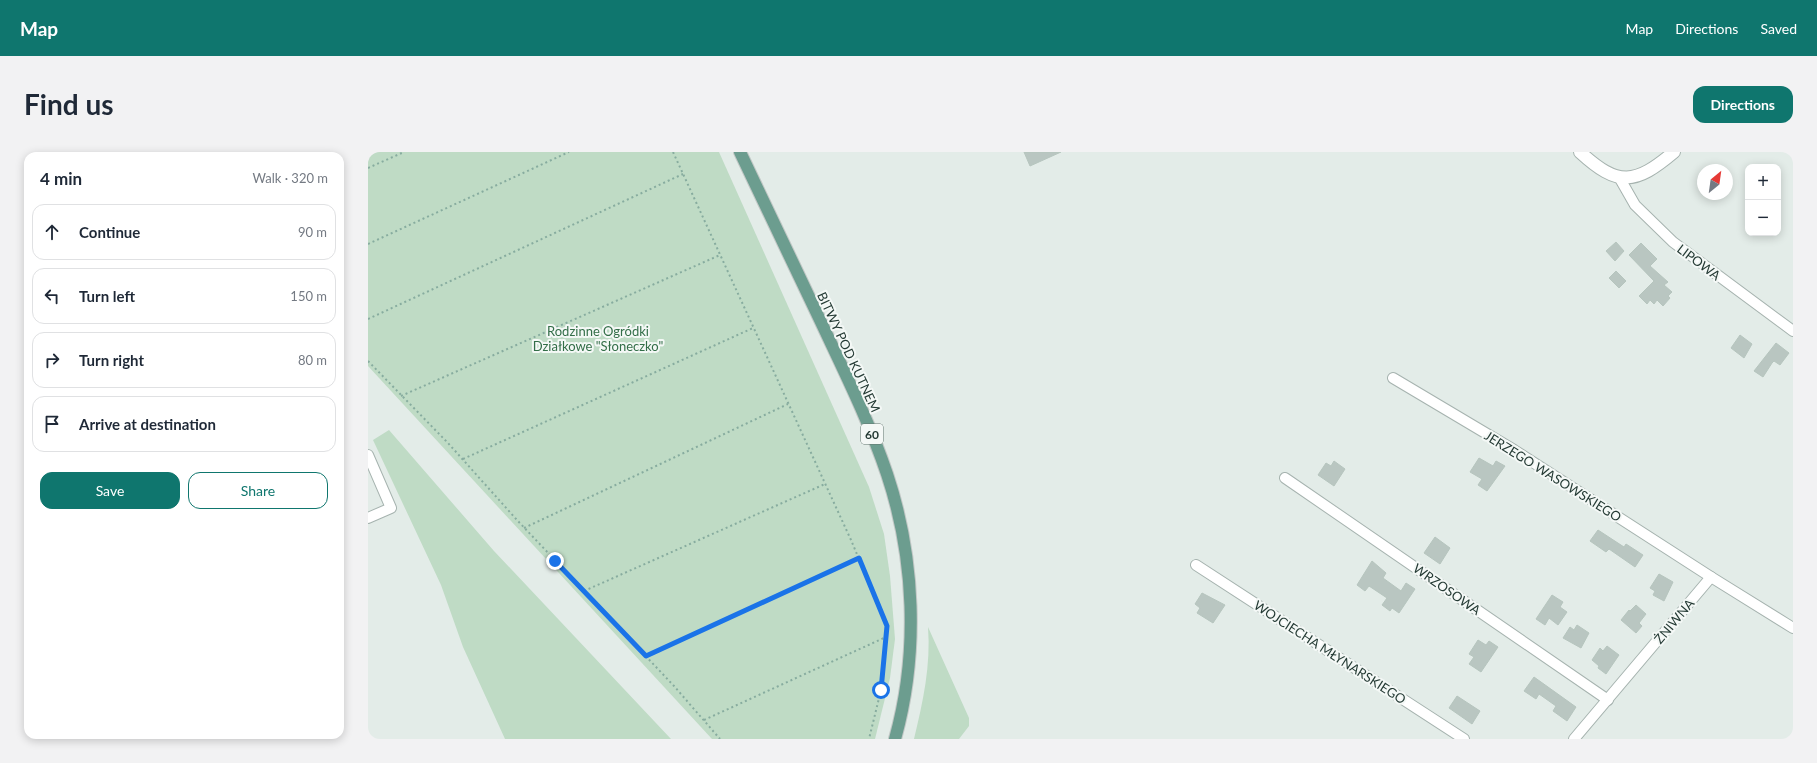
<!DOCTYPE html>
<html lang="en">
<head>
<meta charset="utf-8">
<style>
  :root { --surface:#fff; --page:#f2f2f3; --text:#1f2937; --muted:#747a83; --line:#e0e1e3; --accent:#0f766e }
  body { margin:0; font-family:Lato,sans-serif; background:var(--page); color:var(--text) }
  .controls { position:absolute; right:12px; top:12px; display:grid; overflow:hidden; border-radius:8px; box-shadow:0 2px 10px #0003 }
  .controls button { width:36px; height:36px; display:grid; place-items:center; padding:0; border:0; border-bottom:1px solid var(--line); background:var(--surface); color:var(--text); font:20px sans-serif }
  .compass { position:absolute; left:1329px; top:12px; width:36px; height:36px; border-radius:50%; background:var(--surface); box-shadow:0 2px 10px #0003; rotate:29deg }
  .stop { position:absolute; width:12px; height:12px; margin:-9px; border:3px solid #1a73e8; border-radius:50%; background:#fff }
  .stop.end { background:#1a73e8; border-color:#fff; box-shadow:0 1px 4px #0008 }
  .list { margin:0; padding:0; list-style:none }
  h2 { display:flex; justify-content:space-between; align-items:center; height:52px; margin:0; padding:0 16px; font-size:17px }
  h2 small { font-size:13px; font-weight:400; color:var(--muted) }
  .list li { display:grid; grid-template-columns:26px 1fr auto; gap:12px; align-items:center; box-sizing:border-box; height:56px; margin:0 8px 8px; padding:0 8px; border:1px solid var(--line); border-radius:12px }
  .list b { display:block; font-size:15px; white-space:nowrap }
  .list em { font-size:13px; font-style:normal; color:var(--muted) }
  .actions { display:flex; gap:8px; padding:12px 16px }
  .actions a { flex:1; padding:9px 0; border:1px solid var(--accent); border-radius:12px; text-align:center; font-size:14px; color:var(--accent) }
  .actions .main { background:var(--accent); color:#fff }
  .icon { flex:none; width:22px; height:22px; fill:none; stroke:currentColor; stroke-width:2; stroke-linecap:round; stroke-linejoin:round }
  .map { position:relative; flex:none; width:1425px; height:587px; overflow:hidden; border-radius:12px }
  header { display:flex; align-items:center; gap:24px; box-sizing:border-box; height:56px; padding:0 20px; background:var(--accent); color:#fff }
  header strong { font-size:19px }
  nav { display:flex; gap:22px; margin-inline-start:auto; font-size:14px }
  .intro { display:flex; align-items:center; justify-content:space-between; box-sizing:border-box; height:96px; padding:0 24px }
  h1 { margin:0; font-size:28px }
  .button { padding:10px 18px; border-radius:12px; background:var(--accent); color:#fff; font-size:14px; font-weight:700 }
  main { display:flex; gap:24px; padding:0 24px }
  aside { flex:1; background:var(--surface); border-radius:12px; box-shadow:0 2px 10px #0003 }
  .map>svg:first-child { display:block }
</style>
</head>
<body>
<header>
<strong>Map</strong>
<nav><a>Map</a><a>Directions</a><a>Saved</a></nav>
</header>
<div class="intro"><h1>Find us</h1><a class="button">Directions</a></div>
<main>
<aside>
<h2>4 min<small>Walk · 320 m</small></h2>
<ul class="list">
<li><svg class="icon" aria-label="ahead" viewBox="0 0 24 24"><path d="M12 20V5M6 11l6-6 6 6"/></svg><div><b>Continue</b></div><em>90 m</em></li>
<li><svg class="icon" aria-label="left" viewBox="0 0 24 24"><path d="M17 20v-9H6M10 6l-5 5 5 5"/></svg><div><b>Turn left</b></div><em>150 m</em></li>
<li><svg class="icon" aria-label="right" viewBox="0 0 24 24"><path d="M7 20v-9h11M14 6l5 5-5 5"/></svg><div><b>Turn right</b></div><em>80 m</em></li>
<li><svg class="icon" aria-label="arrive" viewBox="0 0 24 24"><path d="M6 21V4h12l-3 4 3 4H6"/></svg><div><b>Arrive at destination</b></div></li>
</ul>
<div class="actions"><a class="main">Save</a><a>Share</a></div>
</aside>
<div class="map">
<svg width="1425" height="587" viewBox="0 0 1425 587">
  <rect width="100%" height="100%" fill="#e3ece8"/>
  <g fill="#bfdbc5">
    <polygon points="0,0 351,0 501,335 516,382 522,424 527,487 522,526 507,587 344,587 0,214"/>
    <polygon points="21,278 126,399 303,587 137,587 95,495 73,433 5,288"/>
    <path d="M560,475L601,566V574L591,587H546C555,550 563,513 560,475Z"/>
  </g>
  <g fill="#b9c6c1" stroke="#b6c5be">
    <polygon points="656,0 693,0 662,14"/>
    <polygon points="1248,90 1256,99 1247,109 1238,99"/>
    <polygon points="1273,91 1289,107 1282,114 1300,130 1296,133 1304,140 1300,144 1302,146 1295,154 1289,148 1286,152 1282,148 1279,152 1271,144 1286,129 1261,103"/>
    <polygon points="1248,119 1258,129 1251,136 1241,126"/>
    <polygon points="1372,183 1384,192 1376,206 1363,196"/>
    <polygon points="1408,191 1421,201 1412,213 1406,209 1404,211 1395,225 1386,219"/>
    <polygon points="1111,306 1125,314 1128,309 1137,314 1119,339 1110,333 1114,327 1102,320"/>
    <polygon points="966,309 977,317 966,334 950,323 958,311 963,314"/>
    <polygon points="1230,378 1256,395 1258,392 1275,403 1267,415 1241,397 1238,400 1222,389"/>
    <polygon points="1067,385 1082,396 1072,412 1056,401"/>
    <polygon points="1004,409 1018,421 1015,426 1033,439 1038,431 1047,437 1031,461 1024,456 1022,459 1014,453 1019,446 1001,434 997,439 989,433"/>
    <polygon points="1291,422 1305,430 1296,449 1285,443 1287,439 1282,436"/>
    <polygon points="834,441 857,453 845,471 829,461 832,456 827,452"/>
    <polygon points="1184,443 1195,450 1192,455 1199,460 1190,473 1181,466 1177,473 1168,467"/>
    <polygon points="1268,453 1278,462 1271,471 1274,474 1268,481 1253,468 1261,458 1262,459"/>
    <polygon points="1209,473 1221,481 1213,496 1195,486 1202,475 1206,478"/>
    <polygon points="1110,488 1118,493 1121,489 1130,495 1113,520 1101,512 1106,505 1101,502"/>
    <polygon points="1239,494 1251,503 1238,522 1230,516 1231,514 1224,508 1232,496 1235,499"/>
    <polygon points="1166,525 1208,555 1199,569 1185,559 1188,554 1171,542 1168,547 1156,539"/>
    <polygon points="1089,544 1112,559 1104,572 1081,556"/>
  </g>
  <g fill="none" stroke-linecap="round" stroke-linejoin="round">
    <g stroke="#a6b3af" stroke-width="12">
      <g id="minor">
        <polyline points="1251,25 1267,53 1305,90 1425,179"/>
        <polyline points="1025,226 1146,298 1343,425"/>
        <polyline points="0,303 23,356 0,366"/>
        <polyline points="917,326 1240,548"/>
        <polyline points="828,413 1096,587"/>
        <polyline points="1206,587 1343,425 1425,476"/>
      </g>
    </g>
    <g stroke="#a6b3af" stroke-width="14">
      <path id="tertiary" d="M1212,0C1250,35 1267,33 1306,0"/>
    </g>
    <g stroke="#c2c8c6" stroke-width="14">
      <path id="primary" d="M372,0C399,57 426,113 453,170C476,219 501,269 519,322C547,406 551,501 527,587"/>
    </g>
    <g stroke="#87ac9f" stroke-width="2" stroke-dasharray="2 3" stroke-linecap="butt">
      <polyline points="305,0 483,388 519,474 513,538 501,587"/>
      <polyline points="0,16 36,0"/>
      <polyline points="0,92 201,0"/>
      <polyline points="0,167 315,22"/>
      <polyline points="0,209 80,291 149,368 306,534 352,587"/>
      <polyline points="33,244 352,103"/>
      <polyline points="95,307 385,176"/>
      <polyline points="156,376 420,252"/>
      <polyline points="216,439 457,332"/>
      <polyline points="278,504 491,406"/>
      <polyline points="336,568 518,485"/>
    </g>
    <use href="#minor" stroke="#fff" stroke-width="10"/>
    <use href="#tertiary" stroke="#fff" stroke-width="12"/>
    <use href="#primary" stroke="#6c9d8f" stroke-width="12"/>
  </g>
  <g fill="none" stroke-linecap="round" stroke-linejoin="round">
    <polyline stroke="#1a73e8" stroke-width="5" points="187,409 278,504 491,406 519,474 513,538"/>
  </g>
  <g text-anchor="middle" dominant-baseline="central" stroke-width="4" stroke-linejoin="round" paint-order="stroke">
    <rect fill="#f4f8f6" stroke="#63746f" stroke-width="1" x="493" y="272" width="22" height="20" rx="3"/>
    <g font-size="12" font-weight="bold" fill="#253b35">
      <text x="504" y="282">60</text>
    </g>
    <g font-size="13" fill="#253b35" stroke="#f4f8f6">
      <text transform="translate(1331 110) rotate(37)">LIPOWA</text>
      <text transform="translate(481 200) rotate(65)">BITWY POD KUTNEM</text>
      <text transform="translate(1185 324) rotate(32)">JERZEGO WASOWSKIEGO</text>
      <text transform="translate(1079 437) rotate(35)">WRZOSOWA</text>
      <text transform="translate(1306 469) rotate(-50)">ŻNIWNA</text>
      <text transform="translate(962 500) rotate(33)">WOJCIECHA MŁYNARSKIEGO</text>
    </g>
    <g font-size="13" fill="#336e48" stroke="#f4f8f6">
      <text x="230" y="179">Rodzinne Ogródki<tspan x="230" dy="15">Działkowe "Słoneczko"</tspan></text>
    </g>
  </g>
</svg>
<div class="controls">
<button>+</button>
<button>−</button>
</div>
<svg class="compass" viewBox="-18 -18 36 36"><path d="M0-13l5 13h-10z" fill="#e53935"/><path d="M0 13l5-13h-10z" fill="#747a83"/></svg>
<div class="stop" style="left:513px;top:538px"></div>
<div class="stop end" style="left:187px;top:409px"></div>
</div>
</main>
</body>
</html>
